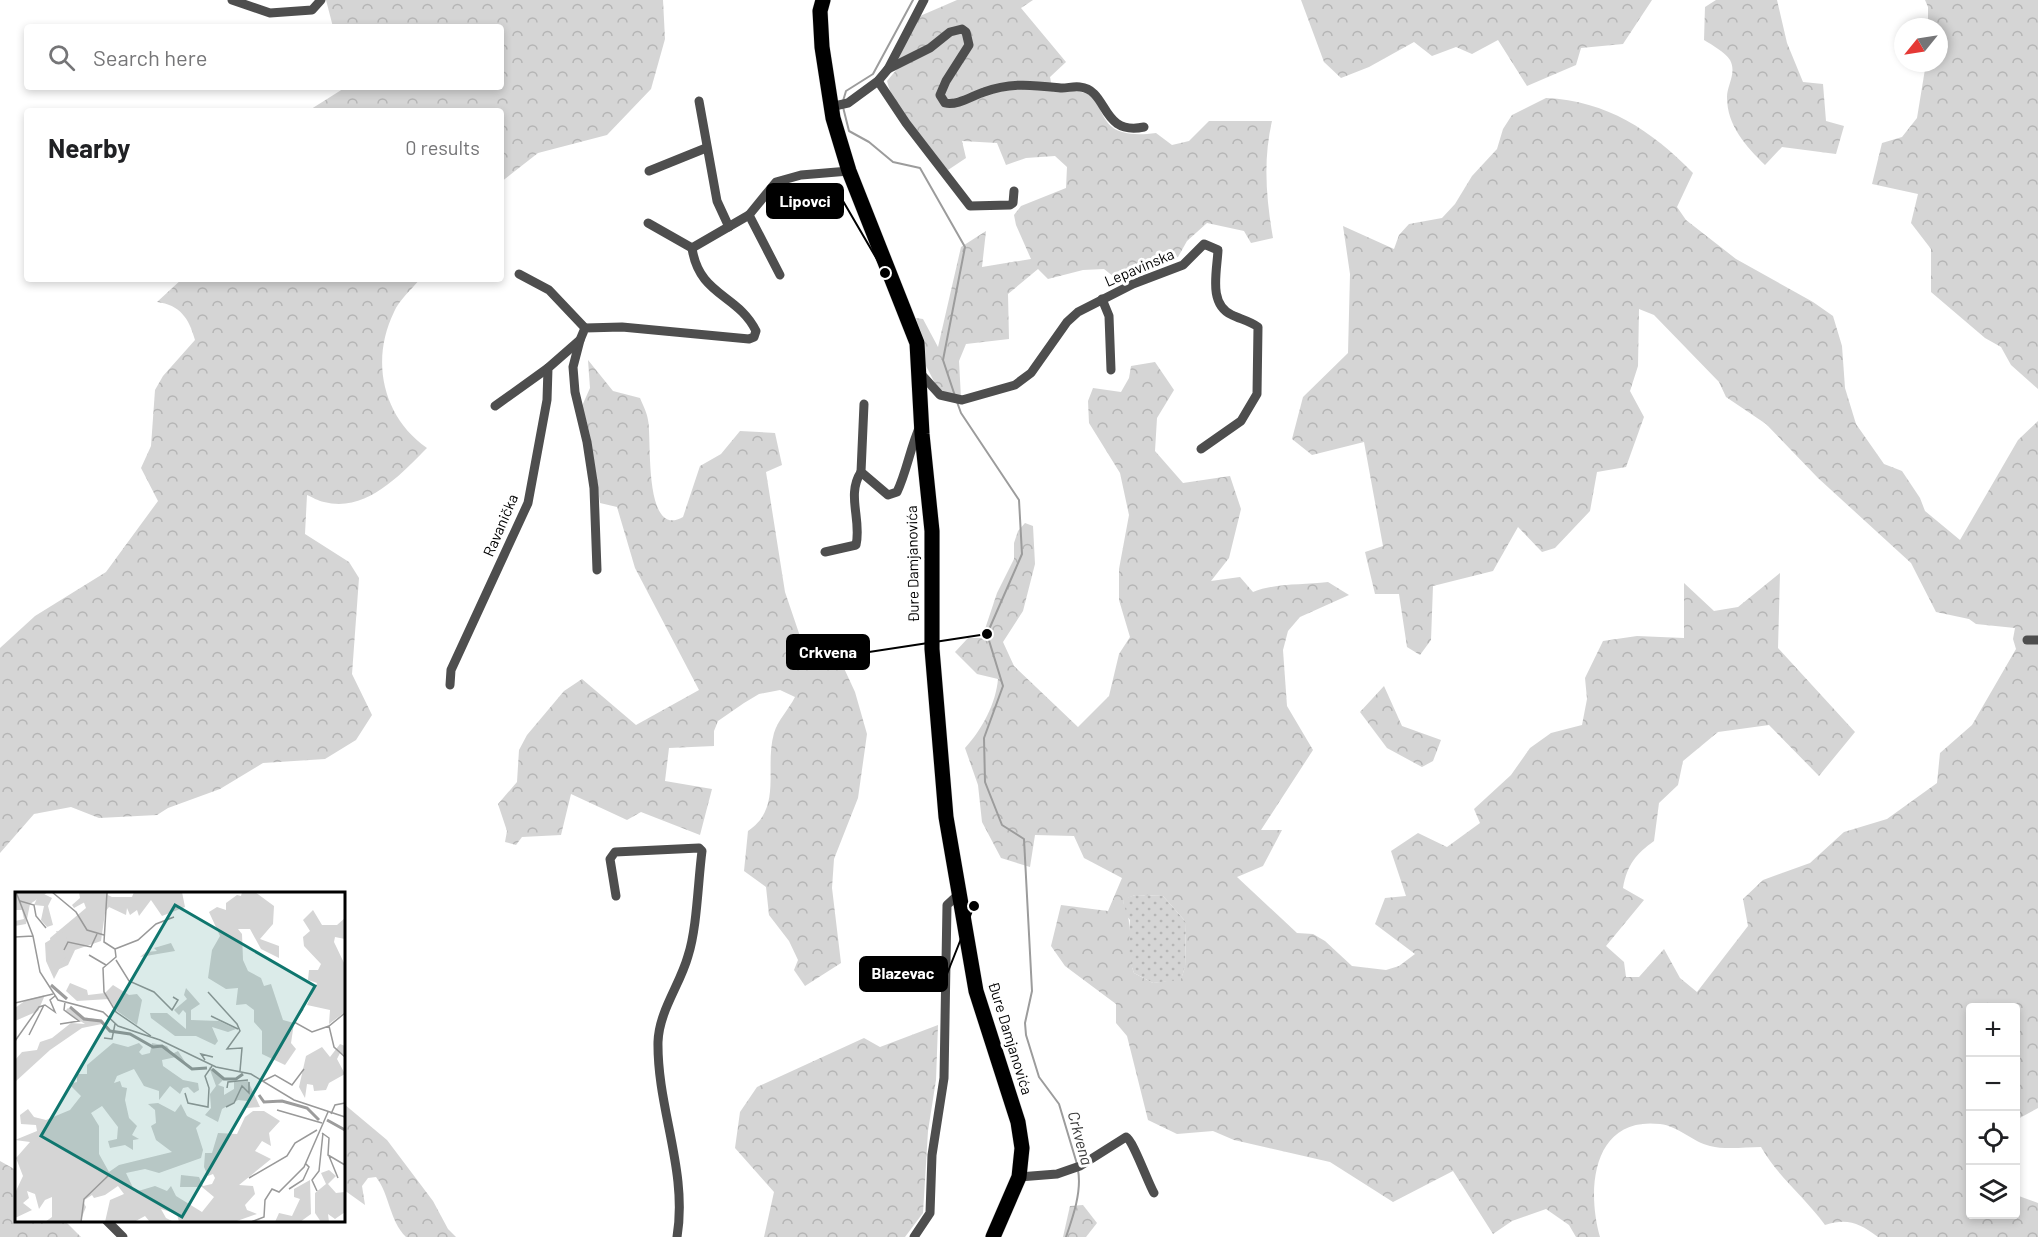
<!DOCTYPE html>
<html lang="en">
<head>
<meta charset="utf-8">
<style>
  :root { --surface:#fff; --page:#f6f6f6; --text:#202124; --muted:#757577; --line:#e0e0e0 }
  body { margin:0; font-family:Barlow,sans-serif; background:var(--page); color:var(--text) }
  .controls { position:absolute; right:18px; bottom:18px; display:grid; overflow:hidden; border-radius:6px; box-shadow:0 3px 9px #0003 }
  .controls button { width:54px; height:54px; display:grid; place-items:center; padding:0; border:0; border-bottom:2px solid var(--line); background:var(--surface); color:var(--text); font:30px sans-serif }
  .compass { position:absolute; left:1894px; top:18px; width:54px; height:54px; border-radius:50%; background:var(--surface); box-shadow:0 3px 9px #0003; rotate:240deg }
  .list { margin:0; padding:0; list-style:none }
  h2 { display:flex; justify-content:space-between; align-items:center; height:78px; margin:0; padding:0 24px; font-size:26px }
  h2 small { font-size:20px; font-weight:400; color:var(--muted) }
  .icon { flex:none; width:33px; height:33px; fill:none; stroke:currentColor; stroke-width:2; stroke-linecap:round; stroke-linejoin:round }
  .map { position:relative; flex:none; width:2038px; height:1237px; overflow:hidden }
  .search { position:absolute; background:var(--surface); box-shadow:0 3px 9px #0003; left:24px; top:24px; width:480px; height:66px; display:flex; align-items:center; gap:15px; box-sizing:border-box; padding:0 21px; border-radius:6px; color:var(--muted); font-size:22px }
  .panel { position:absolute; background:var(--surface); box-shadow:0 3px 9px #0003; left:24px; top:108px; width:480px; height:174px; border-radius:6px }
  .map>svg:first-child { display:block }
</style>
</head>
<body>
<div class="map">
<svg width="2038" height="1237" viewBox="0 0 2038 1237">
  <defs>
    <pattern id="grass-dots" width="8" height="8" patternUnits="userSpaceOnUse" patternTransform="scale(1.5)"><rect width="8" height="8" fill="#d5d5d5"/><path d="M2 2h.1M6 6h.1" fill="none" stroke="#b5b5b5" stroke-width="1.8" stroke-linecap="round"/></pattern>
    <pattern id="forest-crowns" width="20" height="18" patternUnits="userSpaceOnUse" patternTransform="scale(1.5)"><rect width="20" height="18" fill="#d5d5d5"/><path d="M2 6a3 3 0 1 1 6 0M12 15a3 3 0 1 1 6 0" fill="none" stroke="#b5b5b5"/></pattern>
  </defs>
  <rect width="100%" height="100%" fill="#fff"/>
  <polygon fill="url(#grass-dots)" points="1135,895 1163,896 1186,922 1185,967 1181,980 1153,983 1134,973 1127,953 1130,920 1124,913 1123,899"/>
  <g fill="url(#forest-crowns)" fill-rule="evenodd">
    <polygon points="326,0 663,0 665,39 651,89 607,135 538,153 501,182 501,111 308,111 346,87 501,87 501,27 333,27"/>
    <path d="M957,0H1033L1021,8L1066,62L1050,77L1053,92C1062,92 1073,90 1081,92C1112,98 1088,142 1156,133L1172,145L1189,141L1209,121H1272C1263,160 1266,198 1273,238L1251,243L1244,231L1207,223L1187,241L1178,257L1154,268L1140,264L1118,280L1104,269L1083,270L1048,279L1038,269L1008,294L1009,339L966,344L959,361L961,398L939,391L925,364L916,318L923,319L938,347L961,247L986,231L982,267L1031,259L1016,225L1014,215L1021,206L1066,188L1067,167L1055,156L1026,158L1006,165L997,143L962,141L966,158L948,170C926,143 895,114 887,81L897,69L895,60L920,16Z"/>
    <polygon points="1301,0 1652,0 1623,44 1581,48 1576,65 1527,86 1498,40 1472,54 1456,47 1432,56 1414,42 1369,67 1341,78 1324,62"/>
    <path d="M1716,0H1777L1787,43L1803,82L1823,84L1826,121L1844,126L1836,154L1782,147L1765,165C1746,146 1727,126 1727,97C1727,85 1737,73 1730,60C1725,52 1712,45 1704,40L1705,7Z"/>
    <polygon points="1925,0 2038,0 2038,389 2011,365 2001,347 1985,338 1931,292 1931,249 1911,223 1918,194 1872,184 1882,143 1902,137 1917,118 1926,63 1939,63 1939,27 1928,27 1928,7"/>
    <path d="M1546,98C1607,101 1651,130 1693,173L1677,207L1686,220L1736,259L1813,302L1833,316L1842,346L1845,388L1856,424L1884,464L1902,471L1920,498L1925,511L1960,540L2018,440L2038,421V1108L2016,1120V1008H1970V1214H2016V1195L2038,1203V1237H1878C1859,1223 1848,1218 1825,1225C1805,1197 1778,1177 1761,1147C1745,1147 1726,1150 1710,1146C1693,1142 1678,1126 1660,1124C1593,1116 1586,1188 1600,1237H1576L1569,1225L1546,1209L1512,1221L1493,1234L1453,1171L1393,1202L1330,1162L1234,1140L1213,1131L1177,1134L1148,1120L1127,1036L1116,1023V1004L1065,966L1051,946L1061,905L1108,911L1122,878L1084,858L1074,836L1035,835L1030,867L1001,858L982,822L978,785L965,748C982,730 996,703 998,679L977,674L955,652L968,638H982L997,593L1014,559V543L1018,531L1025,523L1033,526L1035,564L1023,611L1003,642L1014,666L1078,727L1109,696L1119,654L1130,637L1119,600V569L1129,515L1120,473L1089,423L1088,401L1093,388L1121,392L1129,378L1131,366L1155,362L1174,390L1157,418L1155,451L1183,483L1230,476L1241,509L1229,558L1211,581L1240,577L1253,592C1276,583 1303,585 1328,582L1349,595L1300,617L1288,631L1283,650L1287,706L1313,750L1261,830H1282L1263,866L1237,877L1297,933L1313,934L1325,941L1352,966L1386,970L1399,966L1415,954L1375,924L1385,898L1406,896L1391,851L1418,833L1447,847L1480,823L1474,809L1511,775L1530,748L1551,733L1582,725L1587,699L1585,678L1603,641L1637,636L1684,638V583L1714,611L1738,607L1780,573L1778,648L1855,732L1819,776L1769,725L1718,732L1683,761L1678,785L1659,803L1654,841C1636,854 1627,865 1623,888L1644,900L1606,946L1624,962L1626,977H1639L1664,949L1680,978L1697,992L1748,926L1743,899L1763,880L1810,863L1844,832L1887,819L1937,783L1940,753L1972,725L2016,649L2013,639L2015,628L1976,624L1969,619L1936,612L1911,563L1818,478L1766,424L1726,397L1719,382L1654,315L1639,309L1638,366L1630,391L1644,417L1626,467L1597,472L1590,511L1555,548L1542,552L1518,527L1493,571L1433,586L1431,640L1420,655L1407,647L1399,594H1375L1365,552L1383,546L1364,442L1312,455L1292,439L1303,397L1348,353L1350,274L1343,226L1394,249L1399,235L1409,224L1442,218L1455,204L1472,176L1497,149L1503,129L1512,115ZM1135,895L1163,896L1186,922L1185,967L1181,979L1153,983L1134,973C1126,949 1131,945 1129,923C1129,916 1124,908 1123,900Z"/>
    <path d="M182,279H420C412,289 399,300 394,312C370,361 383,417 427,448C400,475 366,513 324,502C318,501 312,497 307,495L305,534L349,562L359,578L352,674L372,715L356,740L325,759L263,763L220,789L168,808L157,815L99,818L71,807L34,814L0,853V648L35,616L106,572L158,501L141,468L151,446L155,390L163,376L195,340C189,318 180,305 157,302Z"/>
    <path d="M588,360L613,391L640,398C643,405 647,413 648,420C652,438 643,540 683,517L700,466L721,454L740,431L775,433L782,465L766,472L785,592L804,648L830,638L855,692L867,734L858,798L834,859L832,888L841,963L805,986L794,970L798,960L789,941L769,915L766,887L744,871L748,831C783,808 764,768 774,733C778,720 789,709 795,697L780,690L759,694L744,703L718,721L714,731V746L669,748L665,781L712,789L700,835L641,812L627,820L571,794L561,835L522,837L516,845L505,842L507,831L498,804L517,782L519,750L527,735L564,691L582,679L636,725L699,690L635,568L617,507L600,503L590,435L582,406L590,388Z"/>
    <polygon points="1384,686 1402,726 1441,740 1433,761 1422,767 1387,748 1360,712"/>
    <polygon points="938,1025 936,1080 928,1131 923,1213 905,1237 764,1237 774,1192 735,1148 740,1112 757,1087 864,1038 880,1047"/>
    <path d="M344,1104L387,1140L433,1201L448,1229L456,1237H406C389,1220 390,1195 376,1177L368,1178L362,1186L365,1205L344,1190Z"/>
    <polygon points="0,1161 16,1170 16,1220 65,1221 81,1237 0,1237"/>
    <polygon points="1083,1205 1097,1223 1086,1237 1063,1237 1070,1206"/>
  </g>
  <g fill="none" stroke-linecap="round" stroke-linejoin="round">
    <g stroke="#9c9c9c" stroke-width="2">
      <polyline points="843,101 846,91 873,74 913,0"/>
      <polyline points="843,107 849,131 869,142 893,162 920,168 965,247 943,360 955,396"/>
      <polyline points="957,402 961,413 1019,500 1022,554 987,634 1003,686 984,738 985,782 1002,825 1024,839 1032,991 1025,1023 1026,1035 1039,1077 1059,1104 1077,1164"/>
      <path d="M1066,1237C1073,1217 1082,1191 1078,1170"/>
    </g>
    <g stroke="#dbdbdb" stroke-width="16">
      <polyline id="primary" points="823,0 820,11 822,47 833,118 849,171 917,343 922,434 932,531 932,649 946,817 976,991 1018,1122 1022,1148 1019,1177 993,1237"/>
    </g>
    <g stroke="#4e4e4e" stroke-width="9">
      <polyline points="232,0 270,13 312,10 321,0"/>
      <path d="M888,69L930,48L950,32L962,29L966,32L969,45L946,81L940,95L945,103C957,106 972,96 984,92C1011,82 1034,85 1062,88C1068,88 1074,86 1080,87C1109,90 1100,136 1144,127"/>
      <polyline points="878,81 906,123 970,206 1010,205 1013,203 1014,191"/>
      <polyline points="699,101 717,201 729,227"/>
      <polyline points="830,107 848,103 878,81 888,69 924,0"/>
      <polyline points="649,171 706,148"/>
      <polyline points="749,215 780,275"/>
      <polyline points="648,223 692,248"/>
      <polyline points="519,274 549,290 585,328"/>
      <polyline points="1102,299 1109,316 1111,370"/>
      <polyline points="580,340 573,367 575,392 587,442 594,488 597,570"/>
      <path d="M921,374L940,395L962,400L1015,385L1031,373L1067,322L1078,312L1133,284L1183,265L1204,244L1218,250C1217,272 1208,304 1232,315C1240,319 1250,321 1258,327L1257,394L1241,421L1201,449"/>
      <path d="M864,404L861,472L888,495L897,492C907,471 910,448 920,426"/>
      <polyline points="495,406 548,368"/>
      <path d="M825,552L856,545C862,520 846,495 861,472"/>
      <polyline points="2027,640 2038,640"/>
      <path d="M450,685L451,670L528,503L547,400L548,368L580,340L585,328L622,327L749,339L754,337L756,331C738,294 699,296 692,248L749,215L776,182L801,175L849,171"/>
      <path d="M616,896L610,859L615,852L699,848L702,851C698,881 697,929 688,956C680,985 659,1011 658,1042C657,1108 688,1171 677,1237"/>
      <path d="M1019,1177L1057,1174L1080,1166L1126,1137C1133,1140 1148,1183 1154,1193"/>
      <polyline points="106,1220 123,1237"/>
      <polyline points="914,1237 930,1213 932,1155 944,1078 947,905 960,893"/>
    </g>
    <use href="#primary" stroke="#000" stroke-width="15"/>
  </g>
  <g text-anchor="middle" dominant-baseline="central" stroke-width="6" stroke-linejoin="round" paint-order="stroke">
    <g font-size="15" fill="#000" stroke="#fff">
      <text transform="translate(1139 267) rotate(-23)">Lepavinska</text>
      <text transform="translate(500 525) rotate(-67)">Ravanička</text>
      <text transform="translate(912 564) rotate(-91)">Đure Damjanovića</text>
      <text transform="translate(1011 1038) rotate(73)">Đure Damjanovića</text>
    </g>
    <g font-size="16" font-style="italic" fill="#3d3d3d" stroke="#fff">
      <text transform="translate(1081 1138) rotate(75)">Crkvena</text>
    </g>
  </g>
  <g transform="translate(15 892)">
    <rect width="330" height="330" fill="#fff"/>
    <path d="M0,0H33L15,12L11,32L0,34V29L9,27L7,18H0ZM65,0H93L86,49L60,58L53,73L40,79L35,46L71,16Z" fill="#d5d5d5"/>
    <path d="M25,0L37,6L33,14L38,33L32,35L26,28L29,14L19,13ZM64,0H77L79,5L59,16L57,13L65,6ZM86,0L97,5H117L119,0H167L170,15L147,24L136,8L124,24L122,18L115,23L112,16L111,23L94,15L90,20ZM227,0H240L259,14L258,32L245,47L264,54V66L246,57L235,37H223L227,42L228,68L233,79L246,86L249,94L256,92L268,128L279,131L276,151L281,157L270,173L247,162V139L239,130V118L231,112L221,113L223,96L211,97L193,86L197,58L205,44L194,20L202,15L211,18V11L222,3L226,4ZM298,18L307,33H322L330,26V47L320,45L319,50L330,73V120L314,132L315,118L292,113L302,91L293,88L294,78H303L306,72L289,54L288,45L295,39L288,28ZM41,39L50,41L53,51L45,53L51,64L39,87L31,69L30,51L43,43ZM156,51L160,59L125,65L131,60L142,59L139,56ZM55,91L72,98L73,103L90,101L98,93L114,103L122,102L127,108L122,133L102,119L94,107L62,109L51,99ZM171,96L185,112L176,118V128L204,129L221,137L213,140L197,135L203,149L200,153L181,144H160L136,126L135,121H152L171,137V121L168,118L164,123L159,118L172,107L169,103ZM30,103L23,119L0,129V116L11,108ZM53,116L68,125L86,128L92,138L87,132L67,136L35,158L0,190V168L7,160L22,158L25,150L37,146L56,131L70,132L50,119ZM98,151L113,155L124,151L128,155L124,160L127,163L135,161L137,151L152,154L157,162L163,159L174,176L161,165L147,168L148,174L168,188L183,191L184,198L179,201L173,195L168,196L165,202L155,194L144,208V199L129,194L119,177L102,184L99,191L105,189L107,195L112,196L110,208L114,226L122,234L117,243L124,247L118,248V258L110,253L95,256L93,249L102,247L103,235L87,214L76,221L84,234V262L94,280L104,273L157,260L141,248L136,234L141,231L140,218L133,212L143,211L160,220L166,212L172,224L186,231L181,236L188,258L186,266L144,281L130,277L111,281L120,300L140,294L152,299L156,294L161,304L187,320L199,305L187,295H165L166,283L184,285L188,294L197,292L200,286L198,282L193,284L189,275L190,261H197L203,241L222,242L230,225L238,219H249L265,229L254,241L256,254L247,249L240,259L256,267L224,293L238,294L240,302L230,313L232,318L242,322L219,330H164L162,322L146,317L151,326L159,330H135L130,324L119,330H90L95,308L109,302L103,294L90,303L79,306L77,303L68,309L71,315L65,330H30L37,325V305L30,308L24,317L20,302L12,299L14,306L8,311L17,318L0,326V301L8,284L1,266L15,250L0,248L22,239L21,233L6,232L5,223L13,217L19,225L31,228L55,218L66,204L54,192L62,190V182H72V173ZM325,152L330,154V163L325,161L322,167L330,182L314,191L311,198L299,199L298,193L292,192L290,206L284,195L291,164L307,155L315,165ZM194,175L209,187L203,193L209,195V203L219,197V190L233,189L245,215L232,216V209L223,208L207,217L203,230L190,223L196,216L195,202L201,194ZM314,278L321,284L313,292L321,301L330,300V320L320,327L313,322L314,330H306L300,321V301L311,292L306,281ZM295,288L296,322L285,330H260L264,321L277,324L285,307L279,305V297Z" fill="#d5d5d5"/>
    <path fill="none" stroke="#9c9c9c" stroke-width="3" d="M36,93L52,107M55,115L69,127L86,129L95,139L115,142L138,155L147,154L177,177L192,176M197,177L209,187H221L228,182M244,203L249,210L267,209L292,216L304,228M312,228L330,238"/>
    <path fill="none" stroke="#999" stroke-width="1.5" d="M1,0L18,44L25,80L43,108L88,120L103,134L145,148L201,175L236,182L279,208L330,225M37,0L61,20L72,38L89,43M92,0L89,50L100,57L101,65L88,76L89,100L101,120L136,144M5,9L19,13L21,24L31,36M0,45L18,44M100,57L123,48L141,32L159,25M49,58L53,50L76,55L82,42M74,63L91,73M101,68L114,89L139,100L157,118L163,108L158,105M193,100L222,132L225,139L212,157L227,156L225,179M0,111L38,102M288,117L279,130L297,140L314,134L330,121M196,124L223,137M45,132L64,129L49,118L50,110M314,134L319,155L330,165M14,143L29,113M89,146L97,147L100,132M0,149L24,115L30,113L40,120L35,108L40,104M190,168L186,162L198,165M248,189L260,183L277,193L289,177M212,196L213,190L233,188M170,201L173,211L193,215L194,196L190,184L197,174M211,215L219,211L227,194L234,201V190M262,218L307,231M316,222L320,213L330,211M307,241L314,246L313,263L330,273M314,264L323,286M234,286L272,264L280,251L302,238M274,297L288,288L294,275L291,272M302,299L297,288L304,279L308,241M66,330L69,307L95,282M236,330L249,325L250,308L257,297L264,300L289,275L313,220"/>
    <path fill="#0f766e" fill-opacity="0.15" stroke="#0f766e" stroke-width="3" d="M160,13L300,94L167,325L26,244Z"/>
    <rect width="330" height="330" fill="none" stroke="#000" stroke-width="3"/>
  </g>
  <path fill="none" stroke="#000" stroke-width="2" d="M885 273L843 201M987 634L869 652M974 906L947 974"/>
  <g fill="#000" stroke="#fff" stroke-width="2">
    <circle cx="885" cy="273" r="6"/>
    <circle cx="987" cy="634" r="6"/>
    <circle cx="974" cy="906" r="6"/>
  </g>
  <g fill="#000" stroke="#000" stroke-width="2">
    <rect x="767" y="184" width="76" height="34" rx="6"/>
    <rect x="787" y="635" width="82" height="34" rx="6"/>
    <rect x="860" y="957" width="87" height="34" rx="6"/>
  </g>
  <g font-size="16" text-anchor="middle" font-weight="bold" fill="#fff">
    <text x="805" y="207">Lipovci</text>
    <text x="828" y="658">Crkvena</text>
    <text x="903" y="979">Blazevac</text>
  </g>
</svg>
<div class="controls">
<button>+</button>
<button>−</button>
<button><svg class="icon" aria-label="locate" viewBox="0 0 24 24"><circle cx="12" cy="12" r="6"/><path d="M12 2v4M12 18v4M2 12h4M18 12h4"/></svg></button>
<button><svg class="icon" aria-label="layers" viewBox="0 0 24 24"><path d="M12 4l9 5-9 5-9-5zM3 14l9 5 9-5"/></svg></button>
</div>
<svg class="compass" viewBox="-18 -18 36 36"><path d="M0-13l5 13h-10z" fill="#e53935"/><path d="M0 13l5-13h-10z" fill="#757577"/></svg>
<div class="search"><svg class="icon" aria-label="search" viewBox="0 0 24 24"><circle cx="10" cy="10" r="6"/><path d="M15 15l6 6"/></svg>Search here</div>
<section class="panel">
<h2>Nearby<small>0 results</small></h2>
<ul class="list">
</ul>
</section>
</div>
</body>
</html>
